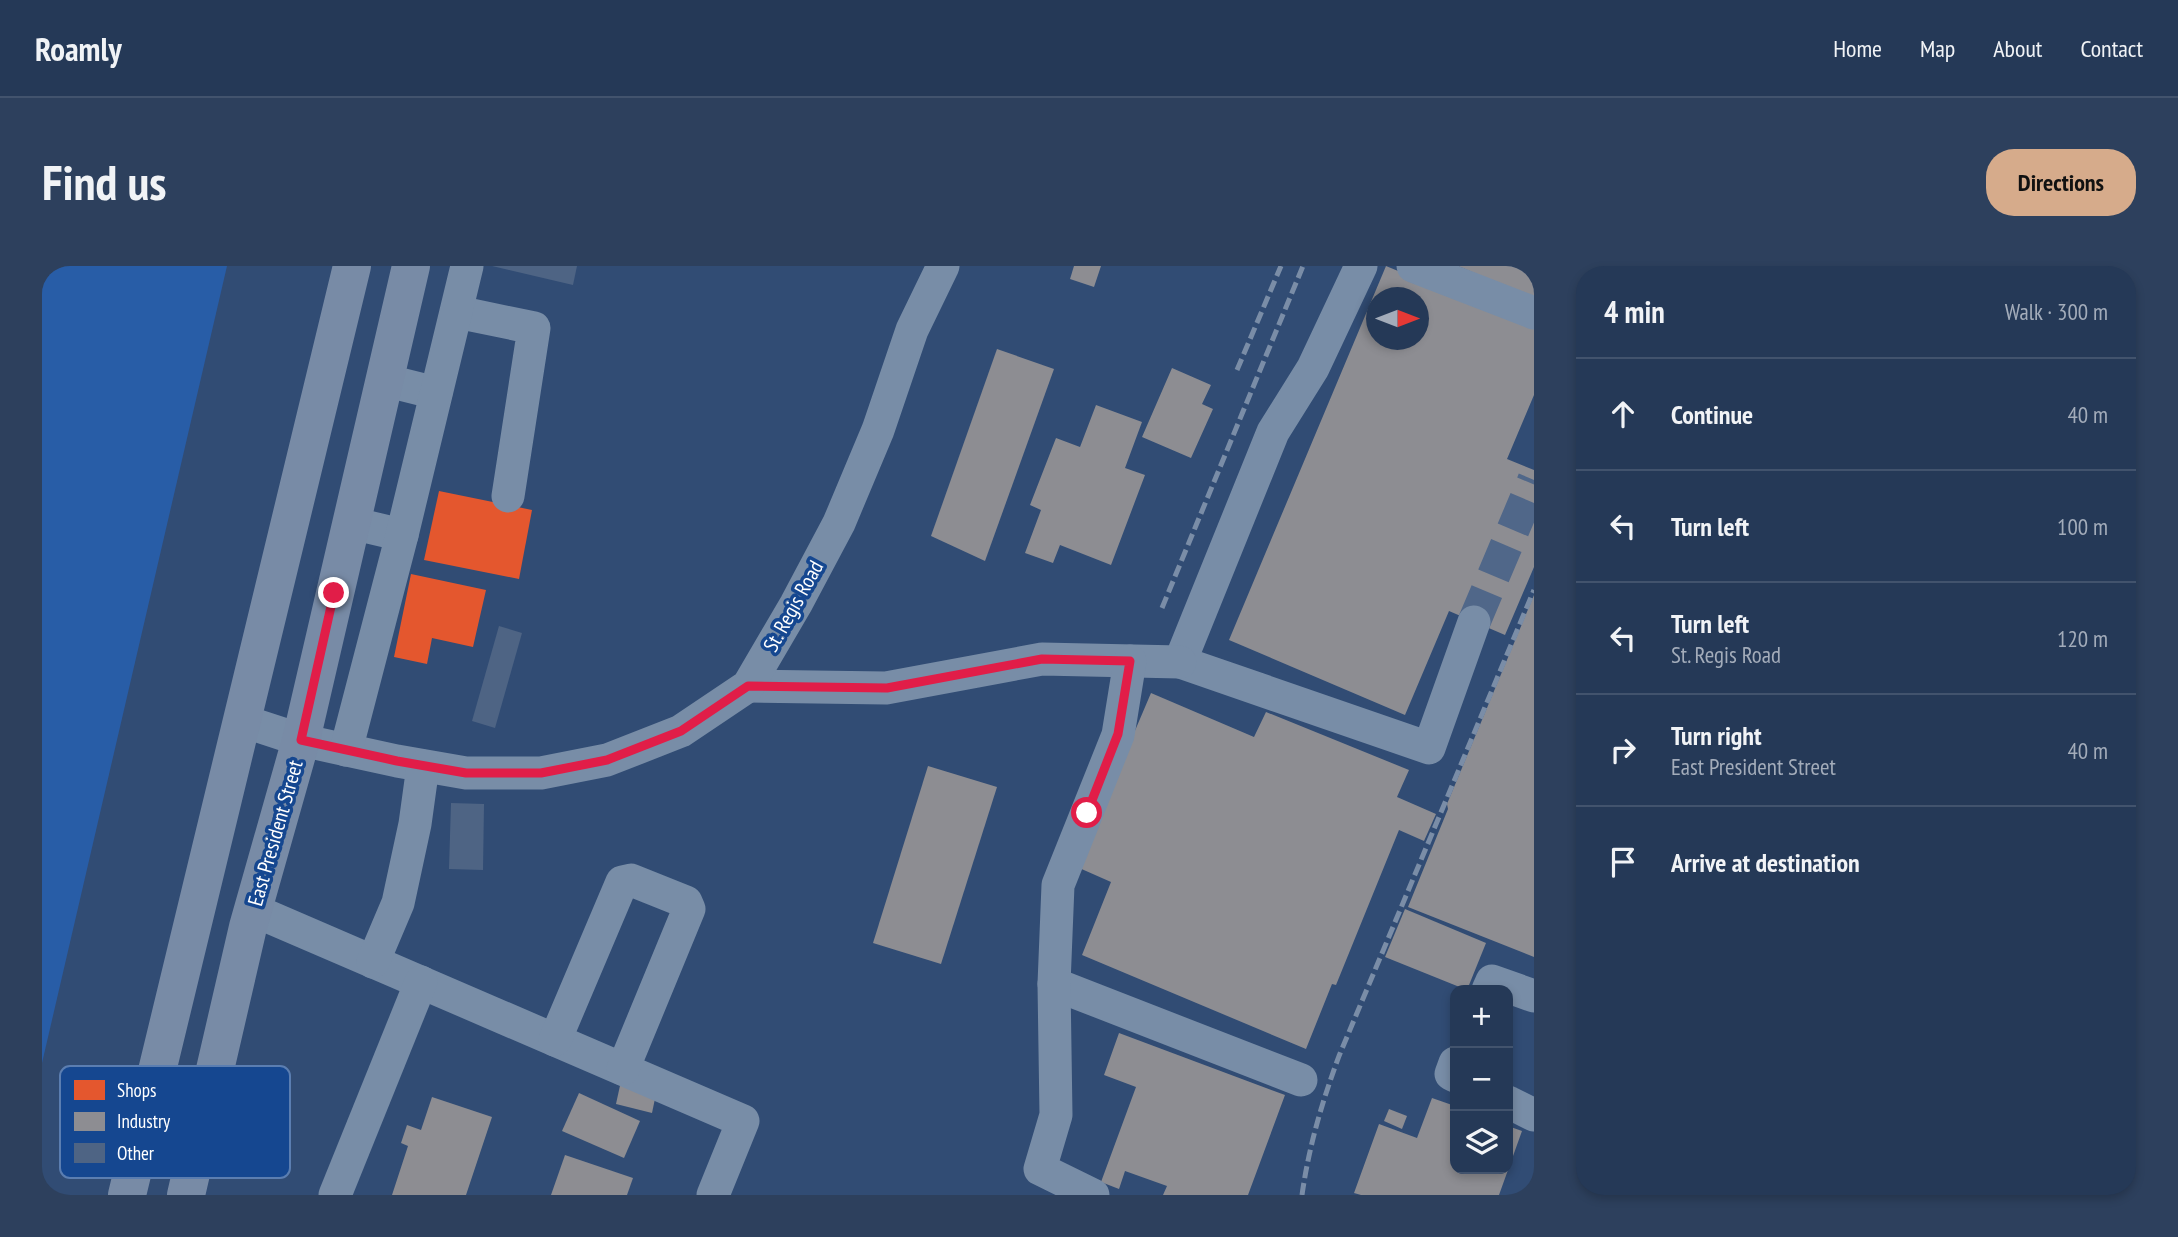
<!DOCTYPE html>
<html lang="en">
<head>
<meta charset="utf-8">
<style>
  :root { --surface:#253957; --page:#2d405d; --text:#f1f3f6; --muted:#a3acba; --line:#42536d; --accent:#d6ab8b }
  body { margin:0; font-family:"PT Sans Narrow",sans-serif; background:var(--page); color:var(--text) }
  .controls { position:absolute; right:21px; bottom:21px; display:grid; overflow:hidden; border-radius:14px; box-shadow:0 4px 10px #0003 }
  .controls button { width:63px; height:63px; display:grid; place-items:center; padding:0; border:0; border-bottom:2px solid var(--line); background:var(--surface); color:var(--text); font:35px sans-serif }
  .compass { position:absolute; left:1324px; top:21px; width:63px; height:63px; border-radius:50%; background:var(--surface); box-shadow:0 4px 10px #0003; rotate:90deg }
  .stop { position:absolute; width:21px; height:21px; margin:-16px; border:5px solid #e11d48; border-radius:50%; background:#fff }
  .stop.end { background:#e11d48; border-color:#fff; box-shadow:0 2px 7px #0008 }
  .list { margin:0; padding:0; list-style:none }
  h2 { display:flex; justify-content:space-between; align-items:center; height:91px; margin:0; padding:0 28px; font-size:30px }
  h2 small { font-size:23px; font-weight:400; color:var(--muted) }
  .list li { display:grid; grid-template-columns:46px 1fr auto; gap:21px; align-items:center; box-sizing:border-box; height:112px; padding:0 28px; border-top:2px solid var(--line) }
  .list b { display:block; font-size:26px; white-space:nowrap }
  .list p { margin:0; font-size:23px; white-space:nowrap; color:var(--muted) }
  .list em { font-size:23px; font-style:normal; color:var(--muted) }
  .icon { flex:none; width:38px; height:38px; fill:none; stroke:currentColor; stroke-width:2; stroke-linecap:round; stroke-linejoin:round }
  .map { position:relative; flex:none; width:1492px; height:929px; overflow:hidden; border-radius:28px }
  header { display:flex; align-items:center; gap:42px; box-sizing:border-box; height:98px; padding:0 35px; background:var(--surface); border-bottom:2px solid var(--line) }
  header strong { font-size:33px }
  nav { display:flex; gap:38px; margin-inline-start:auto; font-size:24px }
  .intro { display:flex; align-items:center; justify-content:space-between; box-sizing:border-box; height:168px; padding:0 42px }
  h1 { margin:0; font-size:49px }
  .button { padding:18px 32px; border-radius:28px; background:var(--accent); color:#111; font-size:24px; font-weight:700 }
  main { display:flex; gap:42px; padding:0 42px }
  aside { flex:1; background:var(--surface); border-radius:28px; box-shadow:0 4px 10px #0003 }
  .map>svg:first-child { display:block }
</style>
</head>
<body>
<header>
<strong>Roamly</strong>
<nav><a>Home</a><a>Map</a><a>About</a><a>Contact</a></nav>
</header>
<div class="intro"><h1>Find us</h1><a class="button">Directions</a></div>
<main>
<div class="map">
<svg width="1492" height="929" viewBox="0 0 1492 929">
  <rect width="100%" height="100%" fill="#314c74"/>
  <polygon fill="#285da7" points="0,0 185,0 0,797"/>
  <g fill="#e4572e">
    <polygon points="397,225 490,244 477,313 382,294"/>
    <polygon points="369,308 444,324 431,381 390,372 385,398 352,391"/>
  </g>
  <g fill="#8d8d92" fill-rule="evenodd">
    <polygon points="1032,0 1059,0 1052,21 1028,13"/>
    <path d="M1344,0L1492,61V129L1465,193L1492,204V301L1463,369L1407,345L1363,449L1187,374ZM1335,32H1377V74H1335Z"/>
    <polygon points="1416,0 1492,0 1492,32"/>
    <polygon points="955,83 1012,103 943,295 889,270"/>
    <polygon points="1130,102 1169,119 1160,138 1171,143 1149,192 1100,171"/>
    <polygon points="1054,139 1100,156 1083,202 1103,209 1069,299 1018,279 1011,297 983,287 999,244 988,239 1014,172 1038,181"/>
    <polygon points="1492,329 1492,691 1366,641 1406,543 1405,538"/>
    <polygon points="1109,427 1212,471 1224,446 1367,504 1355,531 1394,548 1382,575 1357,564 1294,719 1290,718 1264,783 1040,689 1069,616 1035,601"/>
    <polygon points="886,500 955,521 899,698 831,677"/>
    <polygon points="1363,643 1444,677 1425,724 1343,691"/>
    <polygon points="1077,767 1243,829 1206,929 1121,929 1125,920 1083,905 1077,923 1059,916 1094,821 1062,809"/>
    <polygon points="579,815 615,823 610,847 574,838"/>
    <polygon points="537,827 598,855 582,892 520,865"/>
    <polygon points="390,831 450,851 424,929 350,929 366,880 359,877 365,859 379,864"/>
    <polygon points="1390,832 1413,840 1413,903 1466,903 1466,860 1480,865 1457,929 1319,929 1312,927 1337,858 1375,872"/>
    <polygon points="1347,843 1365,850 1360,863 1342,855"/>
    <polygon points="523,889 591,912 585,929 509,929"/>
  </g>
  <g fill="#4e6484">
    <polygon points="450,0 535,0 531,19"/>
    <polygon points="457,360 480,367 453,462 430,455"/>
    <polygon points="409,537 442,538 441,604 407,603"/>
  </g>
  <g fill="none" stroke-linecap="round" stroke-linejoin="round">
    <polyline stroke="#506789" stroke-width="33" stroke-dasharray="33 17" stroke-linecap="butt" points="1432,356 1492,214"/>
    <g stroke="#788da7" stroke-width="33">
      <polyline points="1319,0 1271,102 1231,166 1138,396 1387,482 1432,356"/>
      <polyline points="1371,0 1492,47"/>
      <polyline points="415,46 492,62 466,230"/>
      <polyline points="342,114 394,127"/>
      <polyline points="309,257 360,269"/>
      <polyline points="706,420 844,422 1000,393 1138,396"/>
      <polyline points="201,455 259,474 355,495 424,507 499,507 565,494 639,465 706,420 754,338 797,257 836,164 870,64 901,0"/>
      <polyline points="304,484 360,269 425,0"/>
      <polyline points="211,644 701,855 671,929"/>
      <polyline points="331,696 356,637 373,558 381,500"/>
      <polyline points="1012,718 1259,814"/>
      <polyline points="1446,724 1450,715 1492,730"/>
      <polyline points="513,774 580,616 589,614 644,636 647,643 581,803"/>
      <polyline points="1413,797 1409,808 1413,810"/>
      <polyline points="1466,836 1492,849"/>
      <polyline points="293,929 379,716"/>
      <polyline points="1051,929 998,903 1014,849 1012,718 1016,619 1076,469 1088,395"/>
    </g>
    <g stroke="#788ba6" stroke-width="38">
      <polyline points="85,929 310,0"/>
      <polyline points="144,929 206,661 259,474 369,0"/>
    </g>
    <g stroke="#7a8da7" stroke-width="5" stroke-dasharray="12 5" stroke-linecap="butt">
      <polyline points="1195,104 1239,0"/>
      <polyline points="1120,342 1261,0"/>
      <path d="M1260,929C1267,880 1280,836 1297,790L1492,324"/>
    </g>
  </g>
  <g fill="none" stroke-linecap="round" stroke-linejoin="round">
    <polyline stroke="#e11d48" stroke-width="9" points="292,327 259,474 355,495 424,507 499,507 565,494 639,465 706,420 845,422 1000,393 1088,395 1076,468 1045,547"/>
  </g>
  <g text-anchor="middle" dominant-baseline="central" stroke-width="7" stroke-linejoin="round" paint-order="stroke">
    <g font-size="21" fill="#fff" stroke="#154790">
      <text transform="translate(751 340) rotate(-61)">St. Regis Road</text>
      <text transform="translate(233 567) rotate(-74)">East President Street</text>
    </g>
  </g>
  <rect x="18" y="800" width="230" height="112" rx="10" fill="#154790" stroke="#5b7eb1" stroke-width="2"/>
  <rect x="32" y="814" width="31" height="20" fill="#e4572e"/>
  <rect x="32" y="846" width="31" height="19" fill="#8d8d92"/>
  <rect x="32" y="877" width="31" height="20" fill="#4e6484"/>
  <g font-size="19" fill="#fff">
    <text x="75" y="831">Shops</text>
    <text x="75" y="862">Industry</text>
    <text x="75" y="894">Other</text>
  </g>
</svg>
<div class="controls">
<button>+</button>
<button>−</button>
<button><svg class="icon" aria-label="layers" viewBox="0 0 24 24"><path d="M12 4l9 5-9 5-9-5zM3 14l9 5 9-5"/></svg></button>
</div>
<svg class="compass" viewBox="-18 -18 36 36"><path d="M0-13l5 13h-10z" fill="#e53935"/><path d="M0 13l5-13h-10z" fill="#a3acba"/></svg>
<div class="stop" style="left:1045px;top:547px"></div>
<div class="stop end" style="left:292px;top:327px"></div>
</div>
<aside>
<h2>4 min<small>Walk · 300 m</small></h2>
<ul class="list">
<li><svg class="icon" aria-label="ahead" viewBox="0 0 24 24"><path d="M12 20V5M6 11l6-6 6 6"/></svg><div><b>Continue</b></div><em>40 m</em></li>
<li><svg class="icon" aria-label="left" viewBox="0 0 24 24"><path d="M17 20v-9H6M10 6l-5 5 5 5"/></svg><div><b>Turn left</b></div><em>100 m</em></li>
<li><svg class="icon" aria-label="left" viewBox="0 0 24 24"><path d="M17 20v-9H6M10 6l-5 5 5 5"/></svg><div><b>Turn left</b><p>St. Regis Road</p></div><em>120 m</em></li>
<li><svg class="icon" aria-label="right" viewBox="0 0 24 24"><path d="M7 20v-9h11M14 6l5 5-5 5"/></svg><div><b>Turn right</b><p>East President Street</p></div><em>40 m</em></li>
<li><svg class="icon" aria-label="arrive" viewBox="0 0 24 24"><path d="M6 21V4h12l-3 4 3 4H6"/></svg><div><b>Arrive at destination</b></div></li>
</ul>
</aside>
</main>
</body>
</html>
